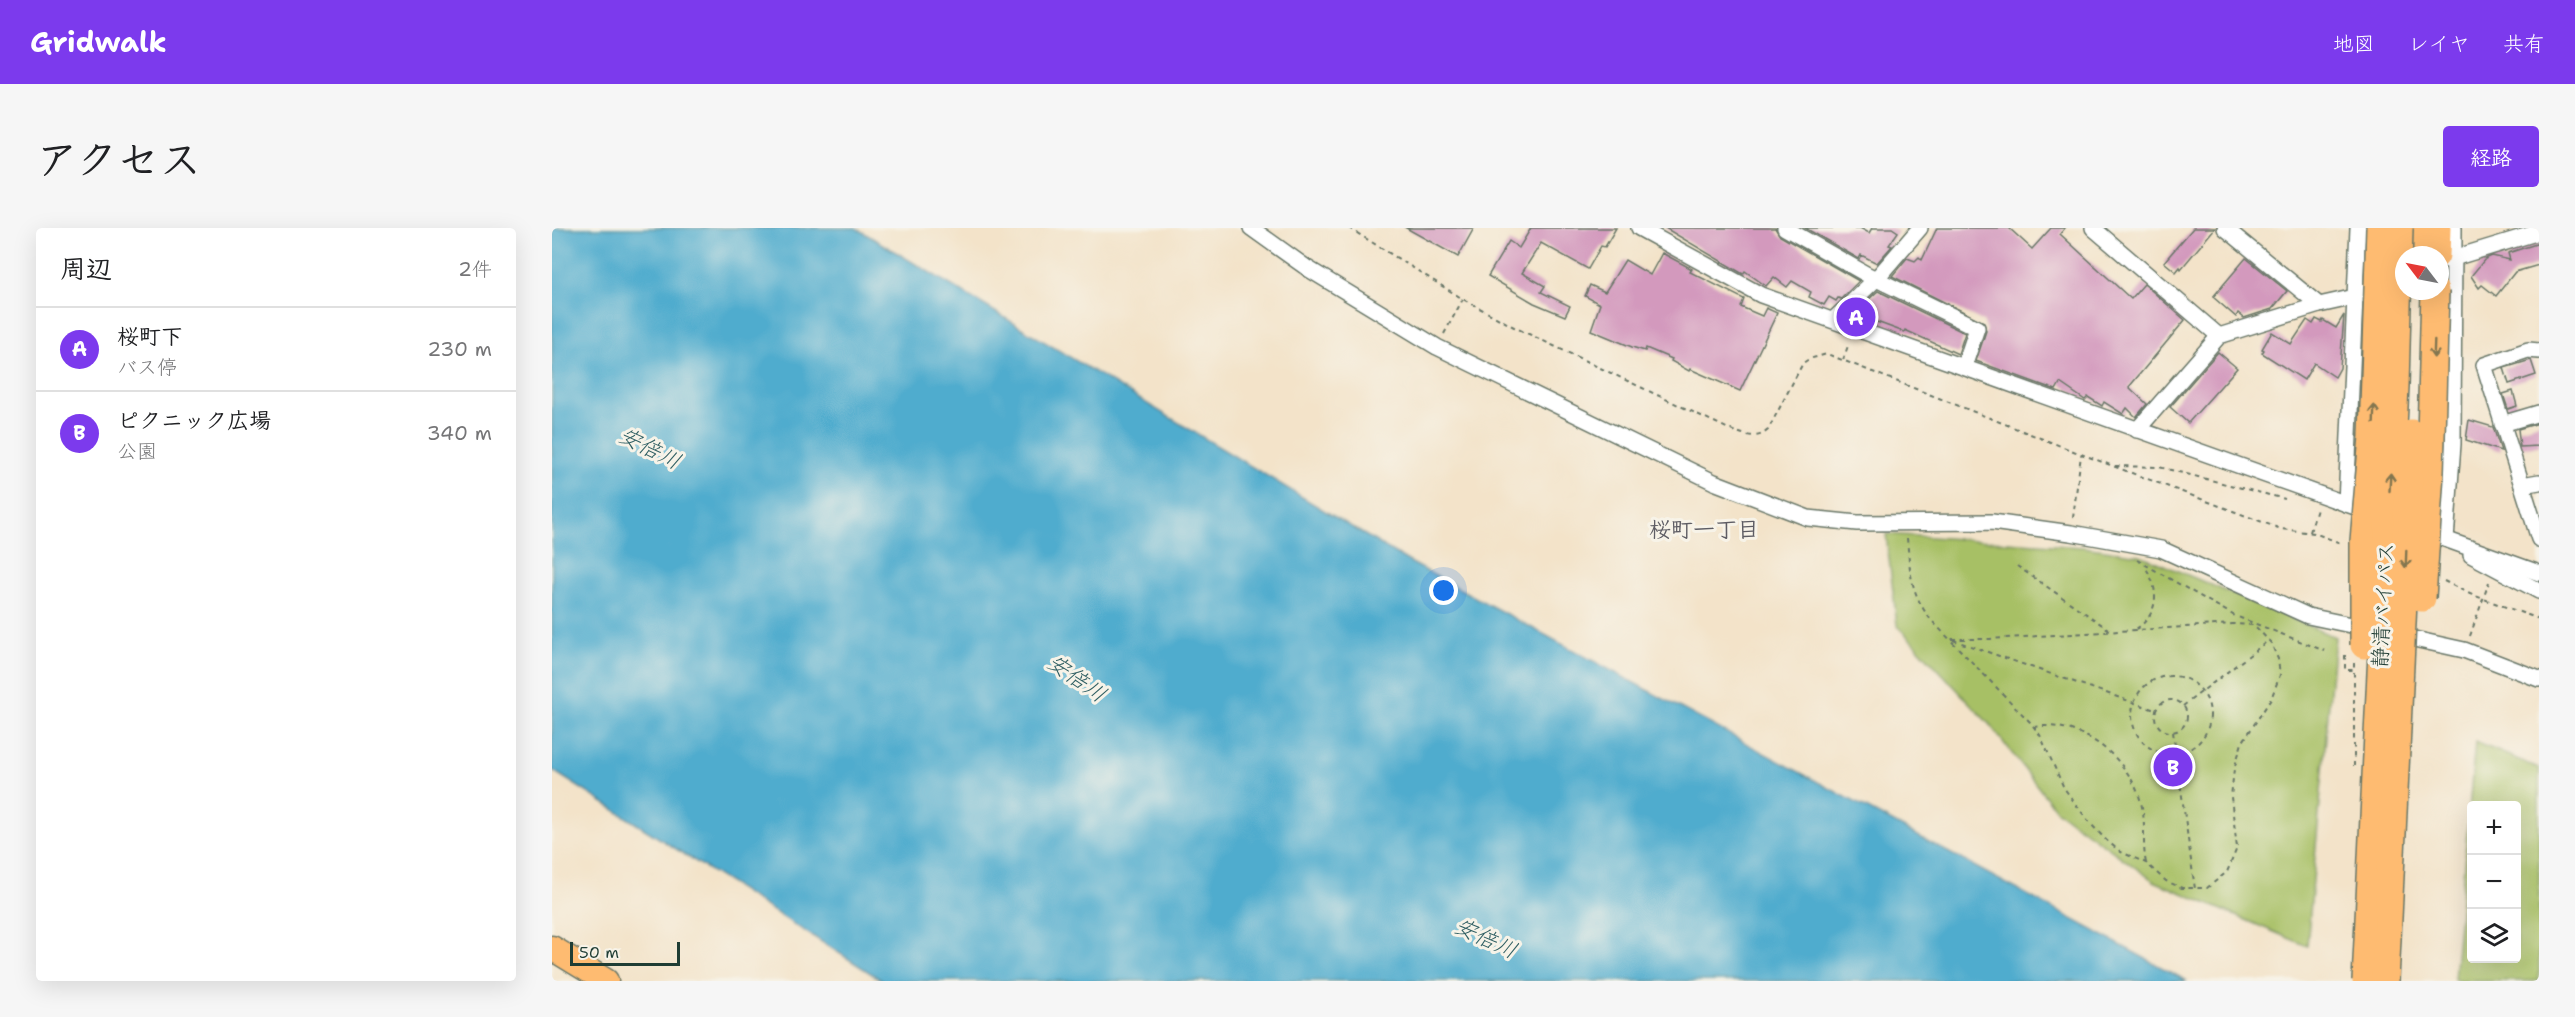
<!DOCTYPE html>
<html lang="ja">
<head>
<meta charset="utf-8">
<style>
  :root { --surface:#fff; --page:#f6f6f6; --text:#202124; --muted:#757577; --line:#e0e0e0; --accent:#7c3aed }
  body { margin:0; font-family:"Shantell Sans","Klee One",sans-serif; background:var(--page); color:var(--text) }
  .controls { position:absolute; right:18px; bottom:18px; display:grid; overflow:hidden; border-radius:6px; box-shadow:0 6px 24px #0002 }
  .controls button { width:54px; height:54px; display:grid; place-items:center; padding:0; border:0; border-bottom:2px solid var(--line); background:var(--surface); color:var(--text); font:30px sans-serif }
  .compass { position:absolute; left:1843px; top:18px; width:54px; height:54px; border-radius:50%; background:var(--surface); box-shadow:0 6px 24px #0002; rotate:302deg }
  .scale { position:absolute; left:18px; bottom:15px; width:110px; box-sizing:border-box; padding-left:6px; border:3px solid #1f3d34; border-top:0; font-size:16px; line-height:21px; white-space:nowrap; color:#1f3d34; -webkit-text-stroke:4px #f7f3e8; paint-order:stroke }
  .you { position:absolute; left:892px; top:363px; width:21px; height:21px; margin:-15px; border:4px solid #fff; border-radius:50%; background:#1a73e8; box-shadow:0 0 0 9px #1a73e833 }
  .badge { display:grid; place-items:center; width:39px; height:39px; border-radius:50%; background:var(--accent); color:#fff; font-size:20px; font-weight:700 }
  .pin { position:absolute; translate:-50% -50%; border:3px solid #fff; box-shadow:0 2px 6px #0006 }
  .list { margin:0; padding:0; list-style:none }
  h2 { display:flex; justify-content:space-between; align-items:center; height:78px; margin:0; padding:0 24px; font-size:26px }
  h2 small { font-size:20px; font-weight:400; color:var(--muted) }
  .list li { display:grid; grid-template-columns:39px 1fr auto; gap:18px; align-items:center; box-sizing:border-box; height:84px; padding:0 24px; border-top:2px solid var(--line) }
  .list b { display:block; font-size:22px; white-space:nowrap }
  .list p { margin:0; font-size:20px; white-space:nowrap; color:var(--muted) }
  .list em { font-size:20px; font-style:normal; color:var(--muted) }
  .icon { flex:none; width:33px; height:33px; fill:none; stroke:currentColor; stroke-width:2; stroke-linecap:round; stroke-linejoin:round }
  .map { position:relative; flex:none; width:1987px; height:753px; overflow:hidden; border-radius:6px }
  header { display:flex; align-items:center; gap:36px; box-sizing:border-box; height:84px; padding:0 30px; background:var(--accent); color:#fff }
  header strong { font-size:28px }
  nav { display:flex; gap:33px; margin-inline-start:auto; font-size:21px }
  .intro { display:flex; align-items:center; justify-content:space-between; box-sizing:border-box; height:144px; padding:0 36px }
  h1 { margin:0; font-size:42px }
  .button { padding:15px 27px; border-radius:6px; background:var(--accent); color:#fff; font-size:21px; font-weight:700 }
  main { display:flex; gap:36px; padding:0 36px }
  aside { flex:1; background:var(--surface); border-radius:6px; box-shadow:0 6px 24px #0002 }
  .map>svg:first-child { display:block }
</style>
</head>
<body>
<header>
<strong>Gridwalk</strong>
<nav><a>地図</a><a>レイヤ</a><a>共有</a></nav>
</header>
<div class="intro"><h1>アクセス</h1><a class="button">経路</a></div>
<main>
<aside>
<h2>周辺<small>2件</small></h2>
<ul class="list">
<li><span class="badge">A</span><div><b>桜町下</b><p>バス停</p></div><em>230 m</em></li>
<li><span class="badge">B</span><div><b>ピクニック広場</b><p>公園</p></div><em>340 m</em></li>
</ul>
</aside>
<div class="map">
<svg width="1987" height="753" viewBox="0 0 1987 753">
  <rect width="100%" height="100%" fill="#f7f3e8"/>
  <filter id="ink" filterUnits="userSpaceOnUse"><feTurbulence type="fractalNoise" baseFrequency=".0167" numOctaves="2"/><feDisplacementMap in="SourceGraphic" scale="12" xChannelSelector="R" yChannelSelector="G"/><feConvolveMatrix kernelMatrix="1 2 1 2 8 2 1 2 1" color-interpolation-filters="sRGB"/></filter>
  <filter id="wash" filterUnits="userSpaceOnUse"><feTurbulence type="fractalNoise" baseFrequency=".008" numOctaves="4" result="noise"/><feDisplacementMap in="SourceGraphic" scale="24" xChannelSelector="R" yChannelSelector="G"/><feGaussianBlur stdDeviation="1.35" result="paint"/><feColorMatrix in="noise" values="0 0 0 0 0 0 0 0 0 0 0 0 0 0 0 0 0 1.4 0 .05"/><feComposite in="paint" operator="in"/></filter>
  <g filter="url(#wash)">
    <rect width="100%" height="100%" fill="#f3e3c9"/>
    <g fill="#a7c065" stroke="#637e4c" stroke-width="1.5" fill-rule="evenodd">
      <polygon points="1334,306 1531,319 1588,327 1783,409 1755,718 1602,653 1504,582 1438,497 1345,397"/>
      <path d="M1923,514L1987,540V753H1907L1902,751ZM1920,578H1964V730H1920Z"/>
    </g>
    <polygon fill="#50acce" stroke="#387481" stroke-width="1.5" points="0,0 304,0 856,333 1635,753 331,753 0,542"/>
    <g id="blocks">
      <g fill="#d399bd">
        <polygon points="854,0 922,0 906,29"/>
        <polygon points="979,0 1064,0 1053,19 1049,18 1036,41 989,15 970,45 993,58 989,64 1018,78 1013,88 982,75 936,48 957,13 967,20"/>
        <polygon points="1113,0 1223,0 1228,8 1307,53 1289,71 1286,70 1284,73 1277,69 1272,77 1257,69 1259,64 1240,53 1235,59 1222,49 1214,58 1193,43 1191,46"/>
        <polygon points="1253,0 1308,0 1317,5 1320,0 1340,0 1346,4 1337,17 1340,18 1325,35 1309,27 1307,31"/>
        <polygon points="1385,0 1457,0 1480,21 1499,0 1513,0 1508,6 1579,71 1592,56 1633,92 1577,159 1595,176 1584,189 1575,180 1571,186 1552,174 1550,178 1536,169 1533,172 1508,155 1504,162 1424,133 1434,103 1432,94 1340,48 1355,30 1363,33 1367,29 1370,32"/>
        <polygon points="1641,0 1663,0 1629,41 1628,39 1624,44 1612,34"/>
        <polygon points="1987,15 1987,37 1963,44 1944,68 1930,57 1927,60 1919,48 1933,31 1940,28 1958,32 1956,25"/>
        <polygon points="1110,25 1140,41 1138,44 1192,71 1189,79 1210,88 1214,80 1225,85 1188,163 1138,141 1137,143 1119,133 1120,131 1094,120 1093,123 1080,119 1039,102 1048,76 1033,68 1038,57 1053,64 1073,32 1098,47"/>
        <polygon points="1694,30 1735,63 1720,81 1692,90 1686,85 1684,89 1661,69"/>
        <polygon points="1326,63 1413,105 1406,126 1353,102 1352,104 1322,93 1305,82"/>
        <polygon points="1792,87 1788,140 1783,149 1762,135 1752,152 1710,125 1712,122 1710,121 1720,104 1739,116 1755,92 1761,96 1764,91 1770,94 1771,92 1784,100"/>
        <polygon points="1666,124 1685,140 1636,195 1618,179"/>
        <polygon points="1979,132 1984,147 1957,156 1952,140"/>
        <polygon points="1961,163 1965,178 1956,181 1951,166"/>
        <polygon points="1917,192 1941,199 1949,223 1914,212"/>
        <polygon points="1987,195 1987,218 1968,219 1966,201"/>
      </g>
    </g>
  </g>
  <g filter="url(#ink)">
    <use href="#blocks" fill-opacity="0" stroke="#697768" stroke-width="1.5"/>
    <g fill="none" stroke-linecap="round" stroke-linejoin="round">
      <g stroke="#697768" stroke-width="18">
        <g id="street">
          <polyline points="699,0 755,40 885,119 1162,254 1256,290 1305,295 1440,294 1519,305 1609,321 1756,388 1818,401"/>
          <polyline points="1087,0 1209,67 1820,285"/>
          <polyline points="1233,0 1314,46 1425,100 1412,139"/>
          <polyline points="1541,0 1667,108"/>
          <polyline points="1673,0 1767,77"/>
          <polyline points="1895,32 1987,4"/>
          <polyline points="1281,92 1324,51 1368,0"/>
          <polyline points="1987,123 1976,122 1932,137 1987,311"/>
          <polyline points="1950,196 1987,185"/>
          <polyline points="1585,202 1667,108 1767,77 1803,69 1830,58"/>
          <polyline points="1970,257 1987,254"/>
          <polyline points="1794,276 1806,0"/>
          <polyline points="1868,302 1987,345"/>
          <polyline points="1894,311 1901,216 1902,0"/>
          <polyline points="1919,327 1987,363"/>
          <polyline points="1844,407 1912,422 1987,451"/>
        </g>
      </g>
      <g stroke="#697768" stroke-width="27">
        <polyline id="primary" points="0,720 54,753"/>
      </g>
      <g stroke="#697768" stroke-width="30">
        <g id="highway">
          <polyline points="1865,27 1866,0"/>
          <polyline points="1884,27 1885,0"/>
        </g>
      </g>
      <g stroke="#697768" stroke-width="2" stroke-dasharray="4.5 4.5" stroke-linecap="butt">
        <path d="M797,0L911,71L962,99L1181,203C1195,207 1205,212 1216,202L1251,135L1257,131L1275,126L1529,226L1729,301L1762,305L1791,316"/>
        <polyline points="892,106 911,71"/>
        <polyline points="1291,132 1297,115"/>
        <polyline points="1563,238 1607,239 1733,271"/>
        <polyline points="1521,290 1529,227"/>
        <polyline points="1758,304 1765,281"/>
        <path d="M1355,310C1358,343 1358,365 1379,392L1478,494L1488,507L1512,560L1537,594L1555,613L1569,624L1594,635L1614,653L1630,660H1655L1675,644L1685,620L1679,569L1682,541L1690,515L1719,471L1728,447L1726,431L1719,415L1702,397L1681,396L1438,411H1398"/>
        <polyline points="1585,332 1681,387 1773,423"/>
        <polyline points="1465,338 1559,403"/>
        <polyline points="1892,353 1918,366 1987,391"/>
        <path d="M1584,401C1607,386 1608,361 1593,339"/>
        <polyline points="1918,408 1937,354"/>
        <polyline points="1401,412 1603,482"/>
        <circle cx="1619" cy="487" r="39"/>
        <circle cx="1619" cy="488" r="16"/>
        <polyline points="1631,478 1717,412"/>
        <path d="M1482,499C1530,491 1581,533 1590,579C1594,598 1590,616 1594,635"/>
        <polyline points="1621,504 1643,661"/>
      </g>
      <use href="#street" stroke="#fff" stroke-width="15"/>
      <use href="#primary" stroke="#febb71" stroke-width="24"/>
      <use href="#highway" stroke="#febb71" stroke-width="27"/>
      <g stroke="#697768" stroke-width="30" stroke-linecap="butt">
        <g id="highway-bridge">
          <polyline points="1870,370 1878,244 1883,63"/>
          <polyline points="1812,417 1812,313 1821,209 1828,0"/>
          <polyline points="1814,753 1843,158 1847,0"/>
          <polyline points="1833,753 1859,205"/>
        </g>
      </g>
      <g stroke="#697768" stroke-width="2" stroke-dasharray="4.5 4.5" stroke-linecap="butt">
        <polyline points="1793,427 1793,442 1802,442"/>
        <polyline points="1802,435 1802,538"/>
      </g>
      <use href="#highway-bridge" stroke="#febb71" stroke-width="27"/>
    </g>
    <defs><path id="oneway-shaft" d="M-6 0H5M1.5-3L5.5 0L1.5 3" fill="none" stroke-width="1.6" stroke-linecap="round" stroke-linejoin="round" transform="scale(1.5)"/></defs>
    <g stroke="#83764f">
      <use href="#oneway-shaft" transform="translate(1882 121) rotate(92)"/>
      <use href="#oneway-shaft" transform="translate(1822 186) rotate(-88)"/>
      <use href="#oneway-shaft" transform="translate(1838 254) rotate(-87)"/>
      <use href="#oneway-shaft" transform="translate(1854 331) rotate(92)"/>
    </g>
  </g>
  <g text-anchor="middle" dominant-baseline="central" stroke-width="6" stroke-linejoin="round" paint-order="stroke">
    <g font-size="21" fill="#1f3d34" stroke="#f7f3e8">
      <text transform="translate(1831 377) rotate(-87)">静清バイパス</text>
    </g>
    <g font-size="22" font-style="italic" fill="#2e5e62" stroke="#f7f3e8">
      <text transform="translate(98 220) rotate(27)">安倍川</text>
      <text transform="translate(525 450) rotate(35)">安倍川</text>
      <text transform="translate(934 710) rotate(25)">安倍川</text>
    </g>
    <g font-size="22" font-weight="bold" fill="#5e5d64" stroke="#f7f3e8">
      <text x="1152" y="301">桜町一丁目</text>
    </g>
  </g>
</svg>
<div class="controls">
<button>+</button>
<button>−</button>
<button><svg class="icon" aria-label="layers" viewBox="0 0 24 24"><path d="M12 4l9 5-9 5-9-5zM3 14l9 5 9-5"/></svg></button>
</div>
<svg class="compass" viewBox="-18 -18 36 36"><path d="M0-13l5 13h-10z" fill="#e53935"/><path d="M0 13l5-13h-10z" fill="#757577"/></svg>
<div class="scale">50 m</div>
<div class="you"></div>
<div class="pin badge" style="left:1304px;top:89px">A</div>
<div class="pin badge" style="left:1621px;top:539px">B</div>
</div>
</main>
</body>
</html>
